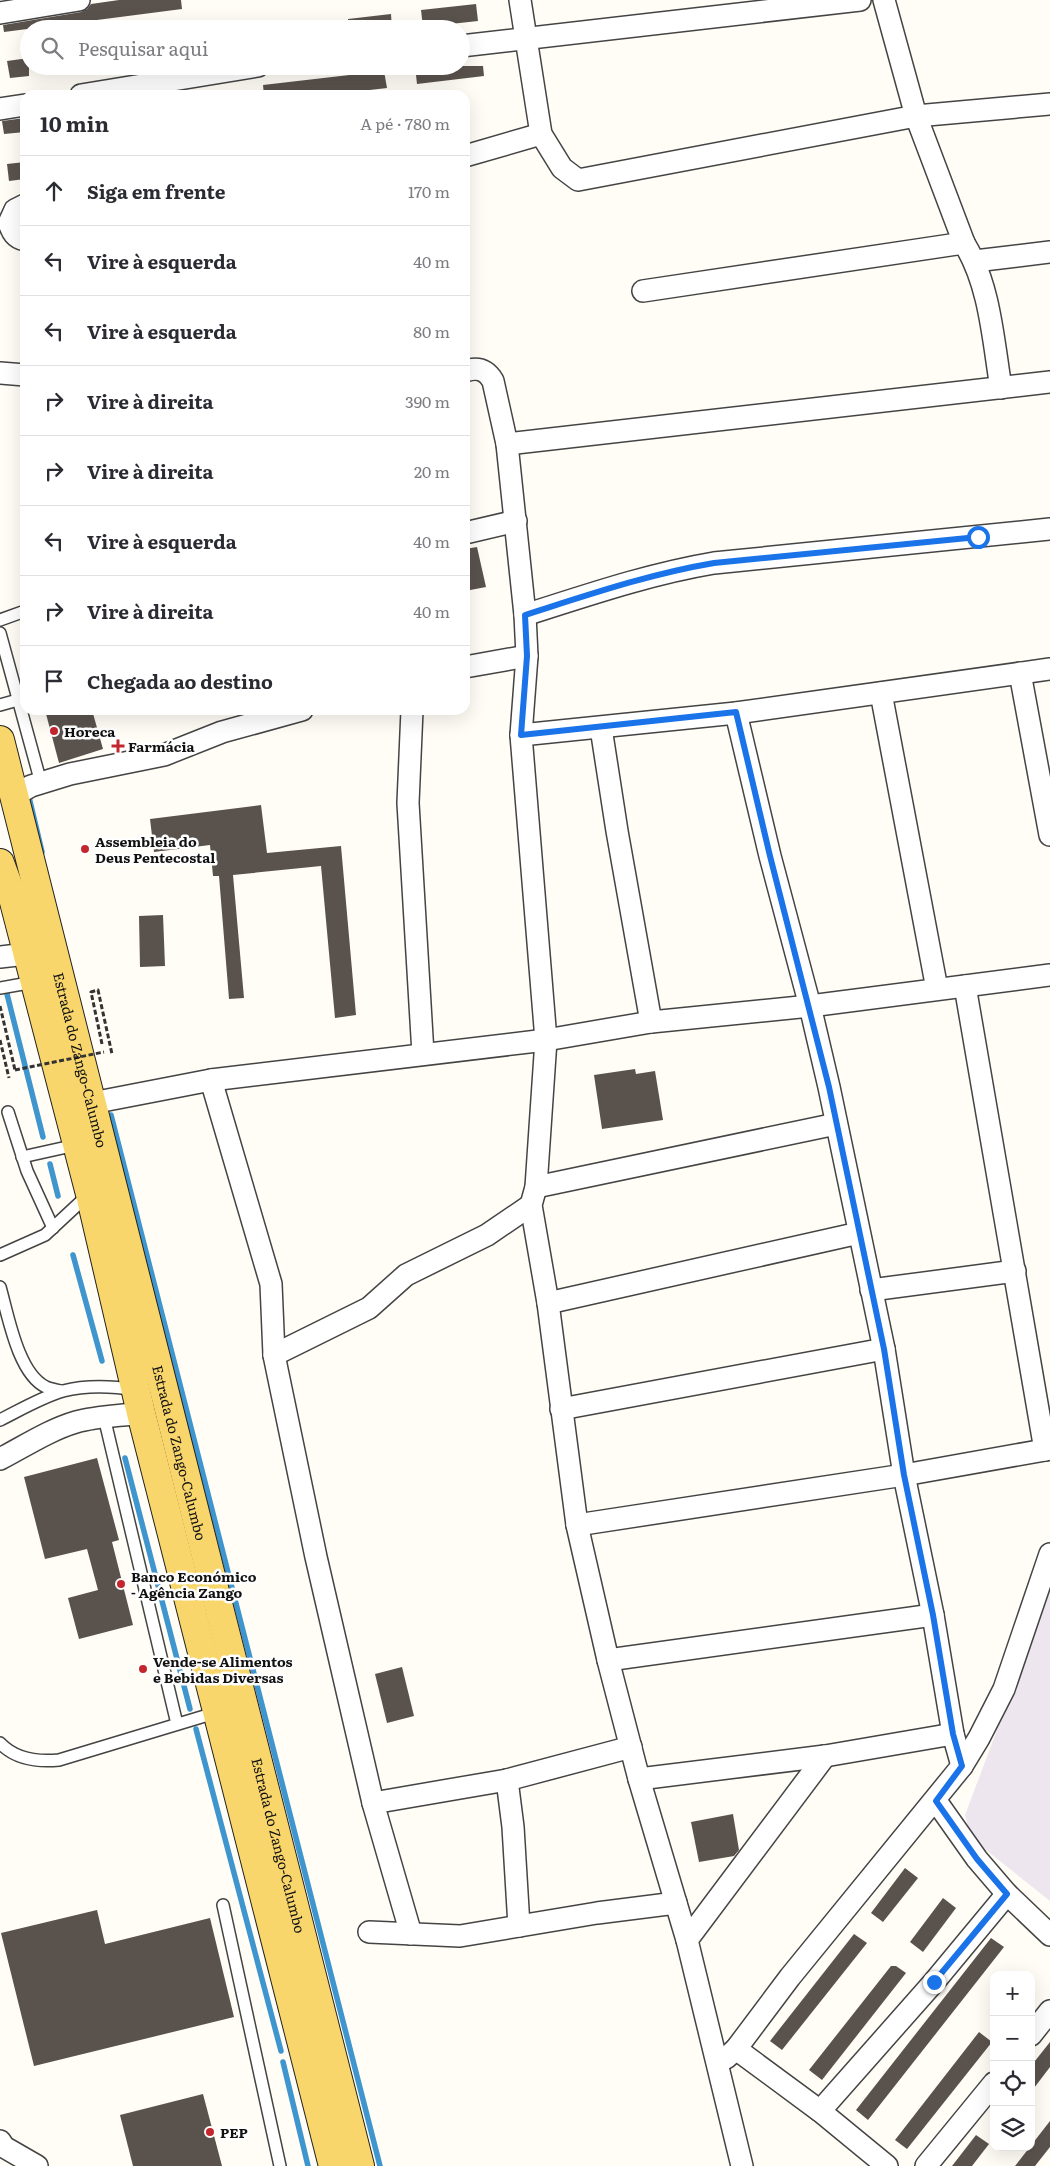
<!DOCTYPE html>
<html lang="pt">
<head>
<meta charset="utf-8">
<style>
  :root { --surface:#fff; --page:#f2f2f3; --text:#2b2b33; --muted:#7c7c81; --line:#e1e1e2 }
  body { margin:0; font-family:Literata,serif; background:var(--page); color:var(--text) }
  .controls { position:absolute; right:15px; bottom:15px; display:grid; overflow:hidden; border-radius:10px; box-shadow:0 5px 20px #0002 }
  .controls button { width:45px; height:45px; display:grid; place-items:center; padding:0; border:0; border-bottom:1px solid var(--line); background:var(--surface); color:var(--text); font:25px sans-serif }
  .stop { position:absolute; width:15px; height:15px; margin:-11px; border:4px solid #1a73e8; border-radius:50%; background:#fff }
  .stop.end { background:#1a73e8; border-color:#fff; box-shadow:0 1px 5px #0008 }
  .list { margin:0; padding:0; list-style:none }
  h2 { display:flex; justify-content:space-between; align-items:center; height:65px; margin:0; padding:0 20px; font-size:21px }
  h2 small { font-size:16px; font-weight:400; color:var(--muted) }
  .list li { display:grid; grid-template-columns:32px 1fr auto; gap:15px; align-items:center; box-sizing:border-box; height:70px; padding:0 20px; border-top:1px solid var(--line) }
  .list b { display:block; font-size:19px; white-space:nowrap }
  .list em { font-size:16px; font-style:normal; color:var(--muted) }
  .icon { flex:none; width:28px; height:28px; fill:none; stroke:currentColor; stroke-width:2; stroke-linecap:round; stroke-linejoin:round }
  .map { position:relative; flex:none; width:1050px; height:2166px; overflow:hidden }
  .search { position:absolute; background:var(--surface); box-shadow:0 5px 20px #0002; left:20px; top:20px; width:450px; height:55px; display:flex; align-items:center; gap:12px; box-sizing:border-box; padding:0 18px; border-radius:28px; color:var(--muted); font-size:19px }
  .panel { position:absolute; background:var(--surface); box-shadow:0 5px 20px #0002; left:20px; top:90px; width:450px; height:625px; border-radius:15px }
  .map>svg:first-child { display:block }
</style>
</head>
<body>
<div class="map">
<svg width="1050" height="2166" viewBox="0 0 1050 2166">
  <rect width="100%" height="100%" fill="#fffdf5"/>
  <polygon fill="#eee6ef" points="1050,1589 1050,1901 971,1838 965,1815"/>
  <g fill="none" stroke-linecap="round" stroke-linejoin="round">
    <g stroke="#3f96cf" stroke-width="5.5">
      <polyline points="29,797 42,852"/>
      <polyline points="7,994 43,1137"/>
      <polyline points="111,1115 380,2166"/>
      <polyline points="50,1164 58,1196"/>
      <polyline points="73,1255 102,1361"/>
      <polyline points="125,1458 190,1709"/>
      <polyline points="196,1729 281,2051"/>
      <polyline points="283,2062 308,2166"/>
    </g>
  </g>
  <g fill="#5a524d">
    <polygon points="119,0 181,0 182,9 4,32 3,25 81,12 87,9 91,4"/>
    <polygon points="476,4 478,21 423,27 421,10"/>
    <polygon points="391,14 392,29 348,29 348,19"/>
    <polygon points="29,58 29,76 10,78 7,61"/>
    <polygon points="415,66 483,66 484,76 417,84"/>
    <polygon points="384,71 387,88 326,95 264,95 263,85"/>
    <polygon points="25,118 25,132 4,134 2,121"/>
    <polygon points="25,162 25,179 9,181 7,164"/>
    <polygon points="477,547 486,587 465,591 465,549"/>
    <polygon points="45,710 92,710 103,749 59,763"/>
    <polygon points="261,805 267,853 341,846 356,1015 335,1018 321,866 233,875 244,998 229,999 219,876 213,876 210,845 154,852 150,819"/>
    <polygon points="163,915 165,966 140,967 139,916"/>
    <polygon points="635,1069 636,1074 655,1071 663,1120 602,1129 594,1075"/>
    <polygon points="97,1458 119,1540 112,1542 133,1625 79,1639 68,1598 98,1590 87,1549 45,1559 24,1477"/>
    <polygon points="402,1667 414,1716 387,1723 375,1674"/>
    <polygon points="733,1814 739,1850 734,1856 699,1862 691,1822"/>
    <polygon points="905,1868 918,1878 883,1922 871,1913"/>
    <polygon points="943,1898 956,1908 923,1952 910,1942"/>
    <polygon points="97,1910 105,1944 210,1918 234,2017 34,2066 1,1933"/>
    <polygon points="854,1934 867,1943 782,2050 770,2041"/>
    <polygon points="991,1938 1004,1947 868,2120 856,2110"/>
    <polygon points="891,1966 896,1966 906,1973 822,2080 809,2070"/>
    <polygon points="979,2032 992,2042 907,2149 895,2140"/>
    <polygon points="1050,2042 1050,2067 1031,2092 1031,2066"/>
    <polygon points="203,2094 222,2166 133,2166 120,2115"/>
    <polygon points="1050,2121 1050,2147 1035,2166 1015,2166"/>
    <polygon points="976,2135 989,2144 972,2166 952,2166"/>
  </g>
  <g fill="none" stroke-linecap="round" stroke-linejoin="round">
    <g stroke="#444" stroke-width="14">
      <g id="service">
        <polyline points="0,620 25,611"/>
        <polyline points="0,633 41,783"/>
        <polyline points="0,705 25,698"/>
        <polyline points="0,988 34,982"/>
        <polyline points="8,1112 27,1171 53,1228"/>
        <polyline points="22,1157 76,1145"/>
        <polyline points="0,1255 45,1235 88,1195"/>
        <path d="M0,1287C8,1315 18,1374 46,1387C51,1389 56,1390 61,1391"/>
        <polyline points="104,1417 177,1724"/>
        <path d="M0,1420C20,1410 42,1397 63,1391C87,1385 111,1386 136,1390"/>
        <path d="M0,1743C16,1760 38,1762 59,1760L218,1712"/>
        <polyline points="223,1905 280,2166"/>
      </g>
    </g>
    <g stroke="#444" stroke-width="24">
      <g id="minor">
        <polyline points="520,0 541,134 562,168 578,180 916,116 1050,104"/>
        <path d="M884,0L916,116L964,243C990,285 993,339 1001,388"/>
        <polyline points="0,13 79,0"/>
        <polyline points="461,46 860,0"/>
        <polyline points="81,95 258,66"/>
        <polyline points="0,109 25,105"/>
        <polyline points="465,156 541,134"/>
        <path d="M25,205L15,210L9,223C12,232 15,238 25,240"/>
        <polyline points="975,261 1050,252"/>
        <polyline points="643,291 964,243"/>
        <path d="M465,371C478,367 486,369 493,381L507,444L525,615L527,656L521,735L546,1040L536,1187L531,1205L548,1303L577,1525L608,1660L639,1779L687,1940L742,2166"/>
        <polyline points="0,373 25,375"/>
        <polyline points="507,444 1050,382"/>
        <polyline points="465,533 516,521"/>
        <path d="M525,615C588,595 649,574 714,563L1050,529"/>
        <polyline points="465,667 527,656"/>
        <polyline points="1020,673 1050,835"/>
        <polyline points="881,693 937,989"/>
        <polyline points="412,710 408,803 423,1054"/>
        <polyline points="736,713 770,856 810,1006 829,1087 884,1349 904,1475 933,1615 953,1734 962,1766"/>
        <polyline points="601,728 617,831 651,1022"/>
        <polyline points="521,735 736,713 1050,669"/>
        <polyline points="15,795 31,786 70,774 164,755 222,732 302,710"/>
        <polyline points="0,957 26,954"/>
        <polyline points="965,986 1045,1450"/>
        <polyline points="211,1080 271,1284 274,1355 316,1557 373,1803"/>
        <polyline points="92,1103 211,1080 546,1040 651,1022 810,1006 1050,975"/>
        <polyline points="536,1187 836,1124"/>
        <polyline points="871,1290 1015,1271"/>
        <polyline points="548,1303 859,1233"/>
        <polyline points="274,1355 369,1308 406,1275 487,1235 531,1205"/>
        <polyline points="561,1409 884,1349"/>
        <path d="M0,1459C25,1446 49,1430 76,1422C97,1416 120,1416 141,1413"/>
        <polyline points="577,1525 904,1475 1050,1449"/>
        <polyline points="608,1660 933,1615"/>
        <polyline points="639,1779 825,1756 953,1734"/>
        <polyline points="507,1780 513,1827 519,1926"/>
        <polyline points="936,1801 977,1859 1007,1894 1050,1935"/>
        <polyline points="369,1932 460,1936 597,1913 676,1903"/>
        <polyline points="411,1934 373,1803 507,1780 631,1747"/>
        <polyline points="687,1940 825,1756"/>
        <polyline points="1031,2035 1050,2011"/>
        <polyline points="736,2049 790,1977 962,1766 979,1738 1004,1689 1050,1554"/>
        <polyline points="726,2058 736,2049 820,2111 887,2166"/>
        <polyline points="820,2111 934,1982 1007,1894"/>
        <polyline points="0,2141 4,2147 37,2166"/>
        <polyline points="926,2166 994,2083"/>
      </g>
    </g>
    <g stroke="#222" stroke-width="30">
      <g id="primary">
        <path id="s1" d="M0,740L360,2166"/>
        <polyline points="0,863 13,898 90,1194 141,1413 333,2166"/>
      </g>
    </g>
    <g stroke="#333" stroke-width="3" stroke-dasharray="5 2.5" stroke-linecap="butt">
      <polyline points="0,1006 15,1070"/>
      <polyline points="0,1040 9,1078"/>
      <polyline points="102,1044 91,992 98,990 112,1054"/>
    </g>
    <use href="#service" stroke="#fff" stroke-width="11"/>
    <use href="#minor" stroke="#fff" stroke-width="21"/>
    <use href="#primary" stroke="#f9d66b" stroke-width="28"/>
    <polyline stroke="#333" stroke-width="3" stroke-dasharray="5 2.5" stroke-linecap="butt" points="15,1070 104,1052"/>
  </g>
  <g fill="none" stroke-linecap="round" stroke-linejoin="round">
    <path stroke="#1a73e8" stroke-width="6" d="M934,1982L1007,1894L977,1859L936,1801L962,1766L953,1734L933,1615L904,1475L884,1349L829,1087L770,856L736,712L521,735L527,656L525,615C588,595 649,574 714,563L978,537"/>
  </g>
  <g fill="#c4262e" stroke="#fff" stroke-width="2">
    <circle cx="54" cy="731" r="5"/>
    <path d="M115.5 738.5h5v5h5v5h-5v5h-5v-5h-5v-5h5z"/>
    <circle cx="85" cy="849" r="5"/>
    <circle cx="121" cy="1584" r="5"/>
    <circle cx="143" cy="1669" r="5"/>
    <circle cx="210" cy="2132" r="5"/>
  </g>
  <g text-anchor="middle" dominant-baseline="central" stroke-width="5" stroke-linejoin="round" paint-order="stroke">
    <g font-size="14" font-weight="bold" fill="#111" stroke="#fff" text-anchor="start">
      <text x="64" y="731">Horeca</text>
      <text x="128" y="746">Farmácia</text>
      <text x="95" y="841">Assembleia do<tspan x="95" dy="16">Deus Pentecostal</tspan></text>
      <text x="131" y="1576">Banco Económico<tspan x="131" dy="16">- Agência Zango</tspan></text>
      <text x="153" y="1661">Vende-se Alimentos<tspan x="153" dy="16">e Bebidas Diversas</tspan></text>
      <text x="220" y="2132">PEP</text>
    </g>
    <g font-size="14" fill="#111" stroke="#fff">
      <text stroke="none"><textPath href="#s1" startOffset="330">Estrada do Zango-Calumbo</textPath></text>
      <text stroke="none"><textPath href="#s1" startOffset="735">Estrada do Zango-Calumbo</textPath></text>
      <text stroke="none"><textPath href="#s1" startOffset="1140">Estrada do Zango-Calumbo</textPath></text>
    </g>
  </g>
</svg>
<div class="controls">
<button>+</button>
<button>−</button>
<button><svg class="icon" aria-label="locate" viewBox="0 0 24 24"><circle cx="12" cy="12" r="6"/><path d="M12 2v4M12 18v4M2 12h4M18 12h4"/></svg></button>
<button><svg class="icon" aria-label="layers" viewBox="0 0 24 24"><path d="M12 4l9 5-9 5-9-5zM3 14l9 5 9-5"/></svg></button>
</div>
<div class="stop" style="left:978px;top:537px"></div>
<div class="stop end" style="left:934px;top:1982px"></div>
<div class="search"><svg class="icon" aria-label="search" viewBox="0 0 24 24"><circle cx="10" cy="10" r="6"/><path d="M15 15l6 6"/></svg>Pesquisar aqui</div>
<section class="panel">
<h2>10 min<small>A pé · 780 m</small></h2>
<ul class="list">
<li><svg class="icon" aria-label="ahead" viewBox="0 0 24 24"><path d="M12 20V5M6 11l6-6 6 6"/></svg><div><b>Siga em frente</b></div><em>170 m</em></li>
<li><svg class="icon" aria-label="left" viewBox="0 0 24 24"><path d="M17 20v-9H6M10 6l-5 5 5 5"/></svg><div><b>Vire à esquerda</b></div><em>40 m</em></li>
<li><svg class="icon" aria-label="left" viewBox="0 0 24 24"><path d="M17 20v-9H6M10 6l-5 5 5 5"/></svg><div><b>Vire à esquerda</b></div><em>80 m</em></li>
<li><svg class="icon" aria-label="right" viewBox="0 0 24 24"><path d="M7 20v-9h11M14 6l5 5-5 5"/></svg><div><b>Vire à direita</b></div><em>390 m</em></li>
<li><svg class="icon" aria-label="right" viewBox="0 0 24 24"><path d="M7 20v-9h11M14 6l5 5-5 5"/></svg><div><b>Vire à direita</b></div><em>20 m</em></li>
<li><svg class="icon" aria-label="left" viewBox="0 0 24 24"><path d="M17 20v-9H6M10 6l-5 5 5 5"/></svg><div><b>Vire à esquerda</b></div><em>40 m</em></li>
<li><svg class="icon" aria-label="right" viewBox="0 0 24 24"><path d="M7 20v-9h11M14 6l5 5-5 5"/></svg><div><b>Vire à direita</b></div><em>40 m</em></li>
<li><svg class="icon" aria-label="arrive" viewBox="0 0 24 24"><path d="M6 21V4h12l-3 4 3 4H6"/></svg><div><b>Chegada ao destino</b></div></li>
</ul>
</section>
</div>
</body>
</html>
